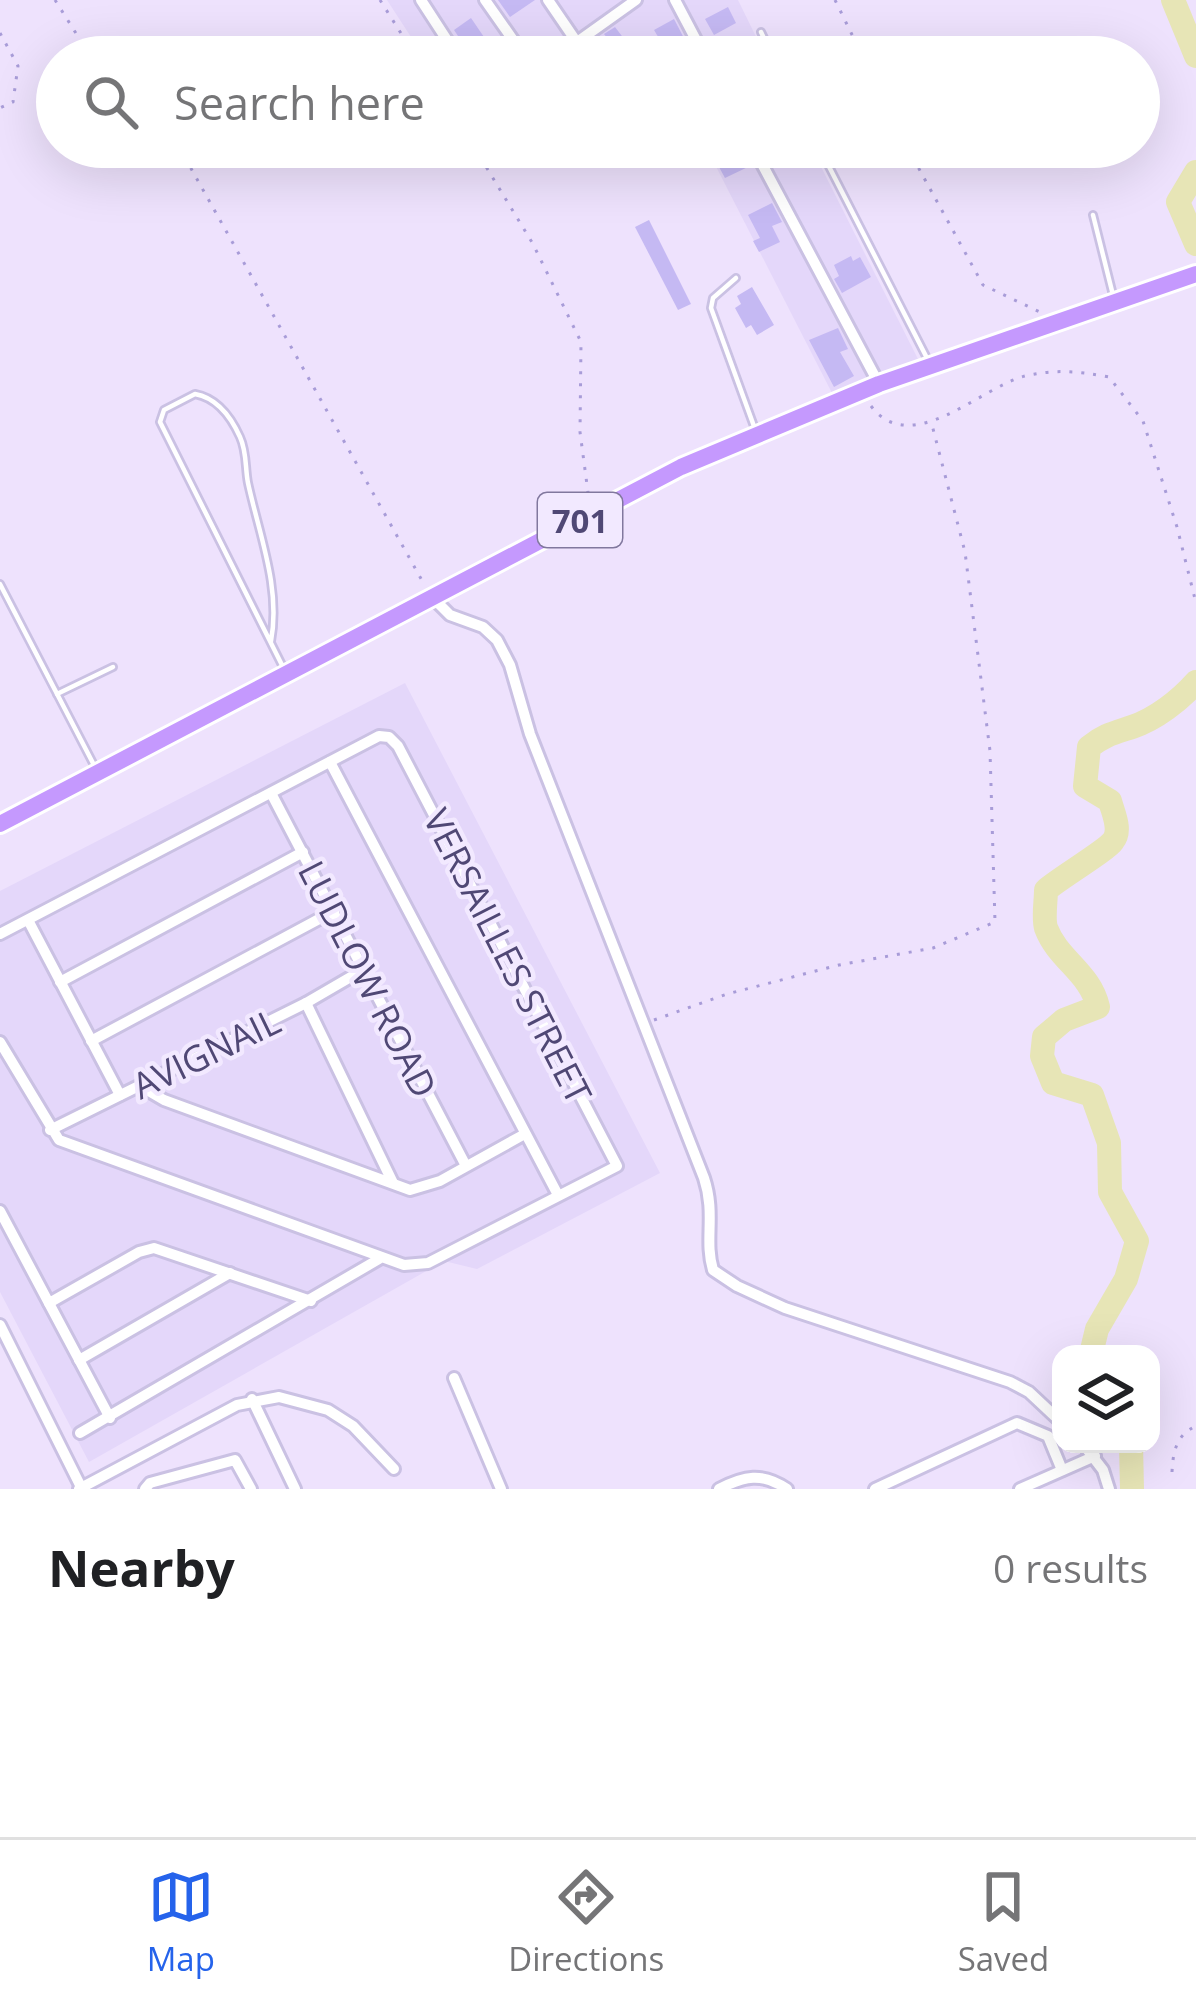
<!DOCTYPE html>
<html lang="en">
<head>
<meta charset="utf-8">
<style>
  :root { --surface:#fff; --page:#f2f2f2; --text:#202124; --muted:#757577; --line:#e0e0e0; --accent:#2563eb }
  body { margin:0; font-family:"Open Sans",sans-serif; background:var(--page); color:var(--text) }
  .controls { position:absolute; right:36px; bottom:36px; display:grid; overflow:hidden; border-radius:24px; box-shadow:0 12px 48px #0002 }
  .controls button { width:108px; height:108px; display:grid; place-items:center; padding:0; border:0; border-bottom:3px solid var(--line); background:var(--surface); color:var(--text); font:60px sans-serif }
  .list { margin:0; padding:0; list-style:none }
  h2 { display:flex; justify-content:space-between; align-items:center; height:156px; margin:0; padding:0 48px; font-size:51px }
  h2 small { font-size:39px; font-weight:400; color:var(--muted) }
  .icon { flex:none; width:66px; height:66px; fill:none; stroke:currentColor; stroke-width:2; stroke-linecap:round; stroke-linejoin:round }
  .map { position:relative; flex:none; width:1196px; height:1489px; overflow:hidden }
  .search { position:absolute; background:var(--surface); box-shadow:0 12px 48px #0002; left:36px; right:36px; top:36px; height:132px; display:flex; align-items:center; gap:30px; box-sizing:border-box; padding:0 42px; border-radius:66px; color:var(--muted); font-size:45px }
  .sheet { height:348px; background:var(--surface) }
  nav { display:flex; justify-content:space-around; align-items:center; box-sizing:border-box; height:168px; border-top:3px solid var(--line); background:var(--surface); font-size:33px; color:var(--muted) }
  nav a { display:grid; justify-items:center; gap:6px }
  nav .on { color:var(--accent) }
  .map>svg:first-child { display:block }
</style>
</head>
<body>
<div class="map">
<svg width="1196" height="1489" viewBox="0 0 1196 1489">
  <rect width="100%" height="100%" fill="#eee2fd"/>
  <g fill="#e4d7fa">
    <polygon points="387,0 738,0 766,57 660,57 649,36 618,57 424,57"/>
    <polygon points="706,147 811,147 920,363 833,395"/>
    <polygon points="405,683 660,1173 477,1269 444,1261 89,1462 0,1292 0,891"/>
  </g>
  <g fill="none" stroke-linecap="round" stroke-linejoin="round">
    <g stroke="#e7e5b6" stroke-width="24">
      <polyline points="1173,0 1196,56"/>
      <polyline points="1196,172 1178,202 1196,244"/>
      <path d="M1091,1354L1097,1329L1126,1279L1137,1241L1110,1192L1109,1143L1092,1095L1053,1083L1042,1056L1044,1037L1064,1020L1098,1007C1090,972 1058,960 1046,928C1043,918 1046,901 1046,890C1060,878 1107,850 1113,841C1122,830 1113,813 1110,801L1085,786L1089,747C1104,735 1114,733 1132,727C1156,719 1180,700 1196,682"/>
      <polyline points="1131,1444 1132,1489"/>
    </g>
  </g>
  <g fill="#c5b9f3">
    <polygon points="498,0 535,0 510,17"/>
    <polygon points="728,7 736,23 714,35 705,19"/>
    <polygon points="471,18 484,37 466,48 454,30"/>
    <polygon points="674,19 687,44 669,55 654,30"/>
    <polygon points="615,27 628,44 618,52 604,34"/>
    <polygon points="729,147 743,147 752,165 725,178 713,156"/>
    <polygon points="772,203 782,222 772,226 780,242 759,252 753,241 760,238 748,215"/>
    <polygon points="649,220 691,304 678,310 635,227"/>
    <polygon points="851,256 853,261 860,257 871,277 842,293 834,279 839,276 834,265"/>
    <polygon points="752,287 774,325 757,335 751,325 746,328 735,308 741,304 737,296"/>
    <polygon points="838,328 848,349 840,352 854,376 834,387 809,340"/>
  </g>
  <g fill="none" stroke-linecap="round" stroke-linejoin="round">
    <g stroke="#cac1e3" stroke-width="10">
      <g id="service">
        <polyline points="761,32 773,57"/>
        <polyline points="819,147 929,362"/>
        <polyline points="1093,215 1113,295"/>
        <polyline points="736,278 713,298 711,308 755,429"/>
        <polyline points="0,584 95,767"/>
        <path d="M271,641C281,588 259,534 248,483C245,468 247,452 240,437C231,417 217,398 195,394L164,410L160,422L285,671"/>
        <polyline points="57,694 113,667"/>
      </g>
    </g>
    <g stroke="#cac1e3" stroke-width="16">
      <g id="minor">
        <polyline points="421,0 458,57"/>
        <polyline points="485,0 525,57"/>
        <polyline points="548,0 576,41"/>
        <polyline points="675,0 705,57"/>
        <polyline points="556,57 636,0"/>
        <polyline points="753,147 879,384"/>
        <path d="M431,596L450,615L483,627L497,640L510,665L530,734L704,1178C716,1214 704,1240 713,1270L737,1286L785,1308L1010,1382L1029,1392L1061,1422"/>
        <polyline points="330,762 558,1195"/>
        <polyline points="271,793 465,1164"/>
        <polyline points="28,920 120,1095"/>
        <polyline points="0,934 379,736 389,737 398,746 617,1166 428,1263 404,1265 59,1140 0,1042"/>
        <polyline points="60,982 303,852"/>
        <polyline points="306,1003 393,1183"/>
        <polyline points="91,1041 334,911"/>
        <polyline points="140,1086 164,1100 410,1190 440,1181 523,1135"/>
        <polyline points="50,1130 306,1003 361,971"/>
        <polyline points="0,1211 110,1418"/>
        <polyline points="49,1303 139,1252 154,1248 311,1301"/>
        <polyline points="0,1325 82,1489"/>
        <polyline points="79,1360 230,1273"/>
        <polyline points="454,1378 501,1489"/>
        <polyline points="252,1399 295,1489"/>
        <polyline points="80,1433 379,1259"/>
        <polyline points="1083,1444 1103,1470 1109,1489"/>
        <polyline points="79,1489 237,1405 279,1397 328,1410 353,1426 394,1469"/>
        <polyline points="145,1489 150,1483 235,1460 251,1489"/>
        <path d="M719,1489C744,1476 762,1472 787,1489"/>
        <polyline points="875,1489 1017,1423 1048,1436 1062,1470"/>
        <polyline points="1020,1489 1095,1456"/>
      </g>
    </g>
    <g stroke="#fff" stroke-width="22">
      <polyline id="primary" points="0,824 681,467 879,384 1196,274"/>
    </g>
    <g stroke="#a89cd8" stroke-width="3" stroke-dasharray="3 9" stroke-linecap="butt">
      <polyline points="55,0 91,57"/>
      <polyline points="380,0 416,57"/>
      <polyline points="835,0 863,57"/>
      <polyline points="0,33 18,66 13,102 0,108"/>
      <polyline points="179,147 424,584"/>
      <polyline points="474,147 533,244 581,342 580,432 589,500"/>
      <polyline points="907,147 983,285 1042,313"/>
      <path d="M871,406C911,459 981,387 1025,376C1055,369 1078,371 1109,377L1143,421L1177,527L1196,603"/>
      <polyline points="654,1020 727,994 839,965 933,948 995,922 990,751 965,552 931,421"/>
      <path d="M1172,1472C1173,1452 1176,1435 1196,1426"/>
    </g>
    <use href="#service" stroke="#fff" stroke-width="4.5"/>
    <use href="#minor" stroke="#fff" stroke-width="10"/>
    <use href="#primary" stroke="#c599fe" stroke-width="16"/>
  </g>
  <g text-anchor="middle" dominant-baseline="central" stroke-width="9" stroke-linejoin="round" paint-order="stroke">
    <rect fill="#f2e9ff" stroke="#81789e" stroke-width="3" x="538" y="493" width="84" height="54" rx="9"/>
    <g font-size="33" font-weight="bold" fill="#504875">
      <text x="580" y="520">701</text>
    </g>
    <g font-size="36" fill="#504875" stroke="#f2e9ff">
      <text transform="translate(508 956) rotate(63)">VERSAILLES STREET</text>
      <text transform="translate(368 979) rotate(63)">LUDLOW ROAD</text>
      <text transform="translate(206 1053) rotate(-26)">AVIGNAIL</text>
    </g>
  </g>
</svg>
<div class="controls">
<button><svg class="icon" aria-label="layers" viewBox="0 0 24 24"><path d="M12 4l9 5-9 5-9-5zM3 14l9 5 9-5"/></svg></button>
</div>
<div class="search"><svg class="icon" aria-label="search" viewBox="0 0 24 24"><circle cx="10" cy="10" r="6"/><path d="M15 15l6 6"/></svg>Search here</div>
</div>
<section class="sheet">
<h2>Nearby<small>0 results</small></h2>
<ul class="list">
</ul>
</section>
<nav>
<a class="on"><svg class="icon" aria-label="map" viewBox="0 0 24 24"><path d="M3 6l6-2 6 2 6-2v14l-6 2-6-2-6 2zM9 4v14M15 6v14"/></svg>Map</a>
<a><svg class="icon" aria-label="directions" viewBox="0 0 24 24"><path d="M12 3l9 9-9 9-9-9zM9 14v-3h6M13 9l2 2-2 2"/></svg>Directions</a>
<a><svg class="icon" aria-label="saved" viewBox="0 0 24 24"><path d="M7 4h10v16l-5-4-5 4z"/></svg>Saved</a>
</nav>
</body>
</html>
